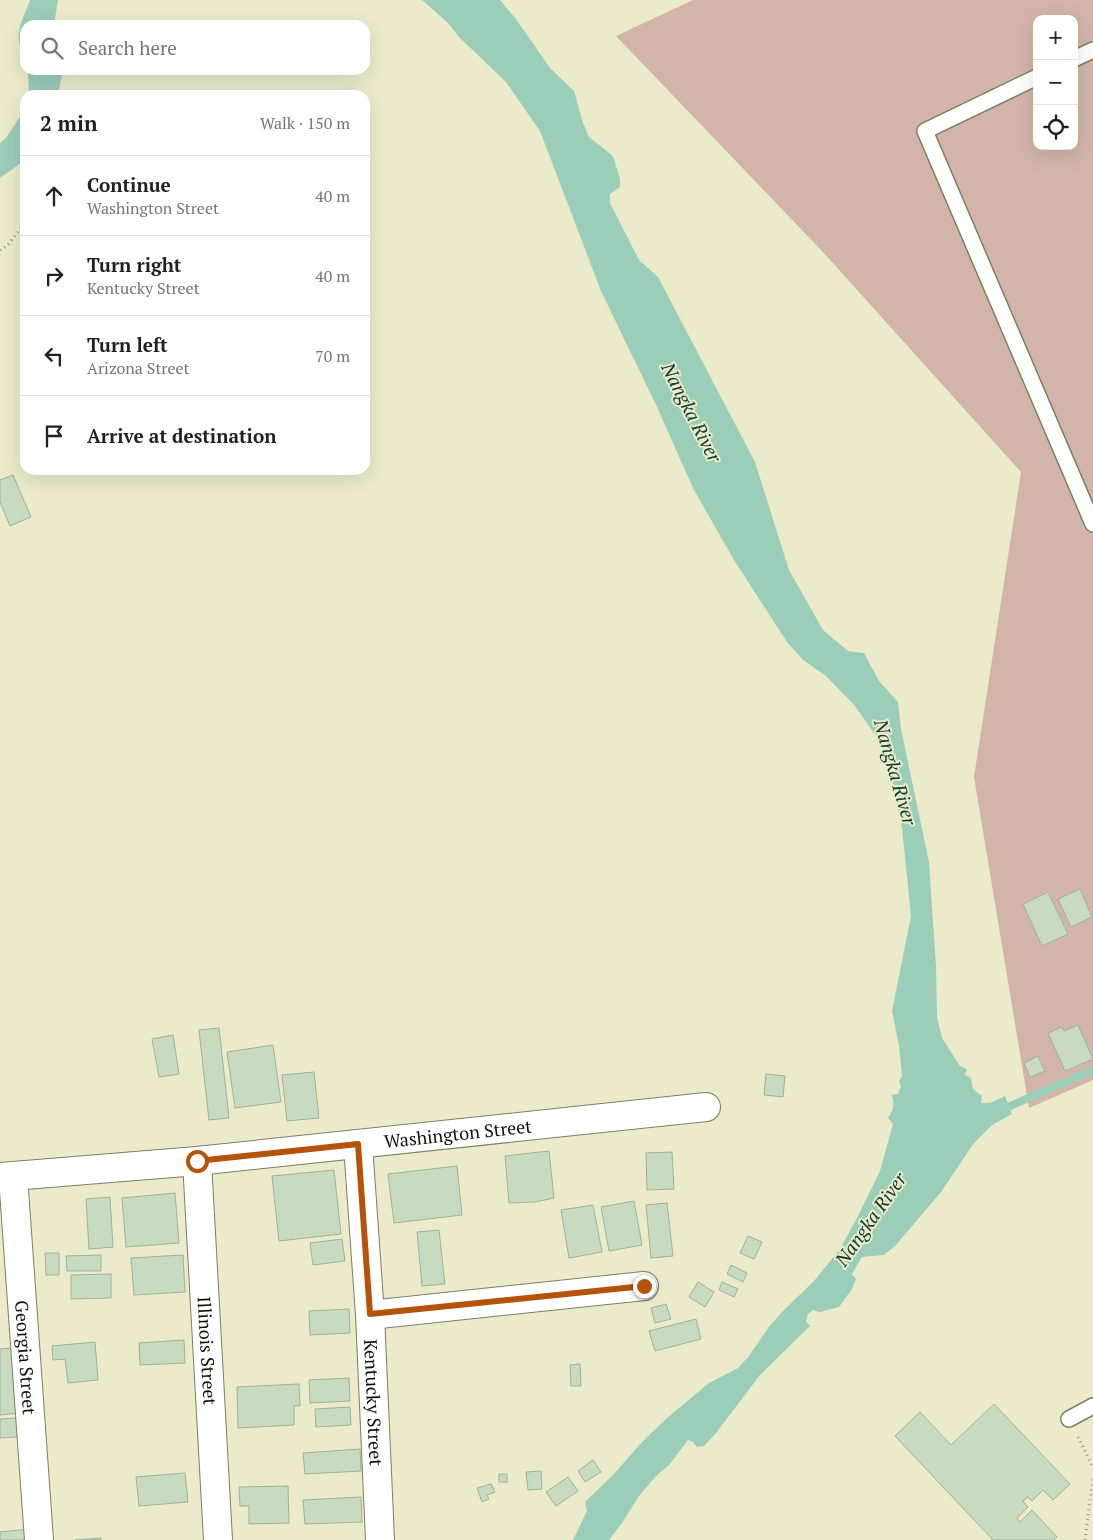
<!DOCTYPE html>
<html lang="en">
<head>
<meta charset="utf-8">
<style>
  :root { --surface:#fff; --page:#f2f2f2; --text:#202124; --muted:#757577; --line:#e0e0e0 }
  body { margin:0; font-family:"PT Serif",serif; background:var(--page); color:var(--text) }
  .controls { position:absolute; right:15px; top:15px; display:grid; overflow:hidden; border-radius:10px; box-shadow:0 5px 20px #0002 }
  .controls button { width:45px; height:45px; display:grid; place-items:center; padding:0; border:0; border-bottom:1px solid var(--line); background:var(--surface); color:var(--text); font:25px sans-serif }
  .stop { position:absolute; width:15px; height:15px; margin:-11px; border:4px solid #b45309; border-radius:50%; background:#fff }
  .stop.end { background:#b45309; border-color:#fff; box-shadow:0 1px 5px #0008 }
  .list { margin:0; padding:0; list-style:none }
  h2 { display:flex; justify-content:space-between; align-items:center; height:65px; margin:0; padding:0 20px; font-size:21px }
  h2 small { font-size:16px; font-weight:400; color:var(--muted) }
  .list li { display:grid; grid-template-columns:32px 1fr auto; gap:15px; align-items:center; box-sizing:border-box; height:80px; padding:0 20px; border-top:1px solid var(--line) }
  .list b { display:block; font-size:19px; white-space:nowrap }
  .list p { margin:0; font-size:16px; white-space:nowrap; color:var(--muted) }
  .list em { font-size:16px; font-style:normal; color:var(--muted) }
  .icon { flex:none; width:28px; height:28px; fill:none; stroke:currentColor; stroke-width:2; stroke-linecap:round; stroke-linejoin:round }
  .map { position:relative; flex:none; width:1093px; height:1540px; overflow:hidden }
  .search { position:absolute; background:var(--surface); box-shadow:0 5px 20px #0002; left:20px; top:20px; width:350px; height:55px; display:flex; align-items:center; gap:12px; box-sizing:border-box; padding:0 18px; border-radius:15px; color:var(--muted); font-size:19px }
  .panel { position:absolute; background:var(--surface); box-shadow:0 5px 20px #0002; left:20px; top:90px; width:350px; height:385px; border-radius:15px }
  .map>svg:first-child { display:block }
</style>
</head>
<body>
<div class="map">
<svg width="1093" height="1540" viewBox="0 0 1093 1540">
  <rect width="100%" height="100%" fill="#ebebcc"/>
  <path fill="#d2b5a8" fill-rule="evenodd" d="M693,0H1093V1080L1029,1108L974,777L1021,472L822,251L616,36ZM1037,19H1074V146H1037Z"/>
  <g fill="#9bceb9">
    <path d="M30,0H58L54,25H25V54C11,36 24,18 30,0Z"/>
    <path d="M422,0H500L516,19L550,68L574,91L583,123L589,137L613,156L620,179V187L610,194V203L639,260L658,277L755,462L789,570L823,630L848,651L864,653L879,681L898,702L901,729L929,862L936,966L937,1017L942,1038L960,1066L967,1069L965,1075L971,1078L973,1089L982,1096L981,1103H990L1005,1096L1012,1114L992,1125L974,1143L941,1192L896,1245L884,1255L862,1257L852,1274L856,1279L852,1289L839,1307L820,1312L813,1310L808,1314L806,1321L810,1326L760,1375L716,1433L704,1446L697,1447L693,1442L688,1440L669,1465L657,1475L639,1496L622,1523L609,1540H573L587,1511L585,1502L614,1474L641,1443L667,1418L709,1383L738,1368L749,1356L768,1328L783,1311L814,1281L840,1249L857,1218L880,1171L893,1124L888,1118C893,1110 896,1104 891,1095L898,1094L901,1086L899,1081L902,1076L899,1046L892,1011L911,916L902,828L889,766L876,736L855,706L826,676L803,660L787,642L734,560L694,490L657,407L601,291L540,131L506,82L459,37L448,23Z"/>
    <polygon points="28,70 63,70 58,95 29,95"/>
    <polygon points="25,109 25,160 0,178 0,143 6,138"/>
  </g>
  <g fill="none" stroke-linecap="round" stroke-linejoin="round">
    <polyline stroke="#9bceb9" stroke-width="8" points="1001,1110 1093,1070"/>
  </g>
  <g fill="#c8dbc1" stroke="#9fb198">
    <polygon points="13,475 31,517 10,526 0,502 0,480"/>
    <polygon points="1080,889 1092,917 1071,927 1058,899"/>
    <polygon points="1048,892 1068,934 1042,946 1023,904"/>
    <polygon points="1078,1025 1093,1059 1065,1071 1048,1033 1062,1027 1064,1031"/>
    <polygon points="219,1028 229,1118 209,1120 199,1030"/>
    <polygon points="173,1035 179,1074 159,1077 152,1039"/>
    <polygon points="273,1045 281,1102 235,1108 227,1052"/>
    <polygon points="1038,1056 1045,1071 1030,1077 1024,1063"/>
    <polygon points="314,1072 319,1118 287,1121 282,1075"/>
    <polygon points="766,1074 785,1076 783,1097 764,1095"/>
    <polygon points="549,1151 554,1198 535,1202 509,1203 505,1156"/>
    <polygon points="672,1152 674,1189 647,1190 646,1153"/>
    <polygon points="457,1166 462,1215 394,1223 388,1174"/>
    <polygon points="334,1170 341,1234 279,1241 272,1176"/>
    <polygon points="175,1193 179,1243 126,1247 122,1198"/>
    <polygon points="110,1197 113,1247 89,1249 86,1199"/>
    <polygon points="634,1201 642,1245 609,1251 601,1207"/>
    <polygon points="667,1203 673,1256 651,1258 646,1205"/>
    <polygon points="593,1205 602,1252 569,1258 561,1210"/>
    <polygon points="439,1230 445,1284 422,1286 417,1232"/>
    <polygon points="748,1236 762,1242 754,1259 740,1253"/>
    <polygon points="342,1239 345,1261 313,1265 310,1243"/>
    <polygon points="45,1253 59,1253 59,1275 46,1275"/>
    <polygon points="101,1255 101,1271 67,1271 66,1256"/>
    <polygon points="183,1255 185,1292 134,1295 131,1258"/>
    <polygon points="731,1265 747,1273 743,1282 727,1274"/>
    <polygon points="111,1274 111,1298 71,1299 71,1275"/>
    <polygon points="698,1282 714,1292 705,1307 689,1297"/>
    <polygon points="722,1282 738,1289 734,1297 719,1290"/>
    <polygon points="666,1304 671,1319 655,1323 651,1308"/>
    <polygon points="349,1309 350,1333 310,1335 309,1311"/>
    <polygon points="696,1319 701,1339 655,1351 649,1331"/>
    <polygon points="184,1340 185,1363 140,1365 139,1343"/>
    <polygon points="95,1342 98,1380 68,1383 65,1359 53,1360 52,1346"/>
    <polygon points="12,1348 19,1413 0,1415 0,1349"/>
    <polygon points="580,1364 581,1386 571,1386 570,1365"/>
    <polygon points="349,1378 350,1401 310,1403 309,1380"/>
    <polygon points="299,1384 300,1406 294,1406 294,1425 238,1428 237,1387"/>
    <polygon points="994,1404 1070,1484 1053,1500 1043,1490 1032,1501 1028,1497 1023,1501 1028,1507 1017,1518 1020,1522 1032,1510 1057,1537 1054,1540 993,1540 895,1436 920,1412 951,1445"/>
    <polygon points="350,1407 351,1425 316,1427 315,1409"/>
    <polygon points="16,1418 18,1437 0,1438 0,1419"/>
    <polygon points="360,1449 361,1471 305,1474 303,1453"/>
    <polygon points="593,1460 601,1472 585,1482 578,1471"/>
    <polygon points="541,1471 542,1489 528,1490 526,1472"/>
    <polygon points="185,1473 188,1502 139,1506 136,1477"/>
    <rect x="499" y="1474" width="8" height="8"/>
    <polygon points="568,1477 578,1491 556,1506 546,1492"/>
    <polygon points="491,1484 495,1492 487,1495 489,1499 482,1502 477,1488"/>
    <polygon points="288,1486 289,1523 249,1524 249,1506 240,1506 239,1487"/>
    <polygon points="361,1497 362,1522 305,1524 303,1500"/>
    <polygon points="29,1529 30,1540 0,1540 0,1532"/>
    <polygon points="101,1538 101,1540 75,1540"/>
  </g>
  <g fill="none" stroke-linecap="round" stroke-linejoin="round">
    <g stroke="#7e7e62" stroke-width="18">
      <g id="lane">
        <polyline points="1074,59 1093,50"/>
        <polyline points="1037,77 925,131 1093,524"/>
        <polyline points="1069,1419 1093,1406"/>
      </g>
    </g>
    <g stroke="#7e7e62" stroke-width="30">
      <g id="street">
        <path id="s1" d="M358,1145L370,1315L380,1540"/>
        <path id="s2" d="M197,1161L218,1540"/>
        <path id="s3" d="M13,1176L39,1540"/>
        <path id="s4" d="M0,1177L197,1161L706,1107"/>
        <polyline points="370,1315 644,1286"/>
      </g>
    </g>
    <g stroke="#95947e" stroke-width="3" stroke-dasharray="1 4" stroke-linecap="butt">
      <polyline points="0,250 7,246 21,228"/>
      <polyline points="1078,1437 1093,1467"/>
      <polyline points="1085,1540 1093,1476"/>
    </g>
    <use href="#lane" stroke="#fff" stroke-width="15"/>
    <use href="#street" stroke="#fff" stroke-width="28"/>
  </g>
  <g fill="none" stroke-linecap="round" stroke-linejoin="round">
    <polyline stroke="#b45309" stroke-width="6" points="197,1161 358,1144 370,1314 644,1286"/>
  </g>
  <g text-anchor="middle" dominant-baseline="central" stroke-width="4" stroke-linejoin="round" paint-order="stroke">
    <g font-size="18" fill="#121107" stroke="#ebebcc">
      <text stroke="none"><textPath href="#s4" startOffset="460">Washington Street</textPath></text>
      <text stroke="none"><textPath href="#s2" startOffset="190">Illinois Street</textPath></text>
      <text stroke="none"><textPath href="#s3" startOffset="182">Georgia Street</textPath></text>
      <text stroke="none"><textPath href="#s1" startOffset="258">Kentucky Street</textPath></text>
    </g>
    <g font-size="19" font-style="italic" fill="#103b2d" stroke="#ebebcc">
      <text transform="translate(692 412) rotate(63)">Nangka River</text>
      <text transform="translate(896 772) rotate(74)">Nangka River</text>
      <text transform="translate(870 1219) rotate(-55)">Nangka River</text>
    </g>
  </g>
</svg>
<div class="controls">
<button>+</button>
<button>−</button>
<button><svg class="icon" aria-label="locate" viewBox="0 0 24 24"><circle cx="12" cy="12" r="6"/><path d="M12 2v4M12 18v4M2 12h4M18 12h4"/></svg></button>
</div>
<div class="stop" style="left:197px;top:1161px"></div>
<div class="stop end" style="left:644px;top:1286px"></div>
<div class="search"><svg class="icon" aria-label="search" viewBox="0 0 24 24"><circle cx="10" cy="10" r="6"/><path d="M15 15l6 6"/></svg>Search here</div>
<section class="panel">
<h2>2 min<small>Walk · 150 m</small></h2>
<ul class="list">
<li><svg class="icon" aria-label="ahead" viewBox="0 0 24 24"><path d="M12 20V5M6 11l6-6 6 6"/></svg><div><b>Continue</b><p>Washington Street</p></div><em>40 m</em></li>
<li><svg class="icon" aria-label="right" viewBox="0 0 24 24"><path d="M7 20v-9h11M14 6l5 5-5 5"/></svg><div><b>Turn right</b><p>Kentucky Street</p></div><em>40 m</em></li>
<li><svg class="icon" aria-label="left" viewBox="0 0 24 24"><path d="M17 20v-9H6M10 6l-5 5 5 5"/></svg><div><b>Turn left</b><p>Arizona Street</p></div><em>70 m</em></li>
<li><svg class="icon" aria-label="arrive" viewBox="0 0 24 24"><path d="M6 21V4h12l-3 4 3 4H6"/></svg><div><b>Arrive at destination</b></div></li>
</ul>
</section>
</div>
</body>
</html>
